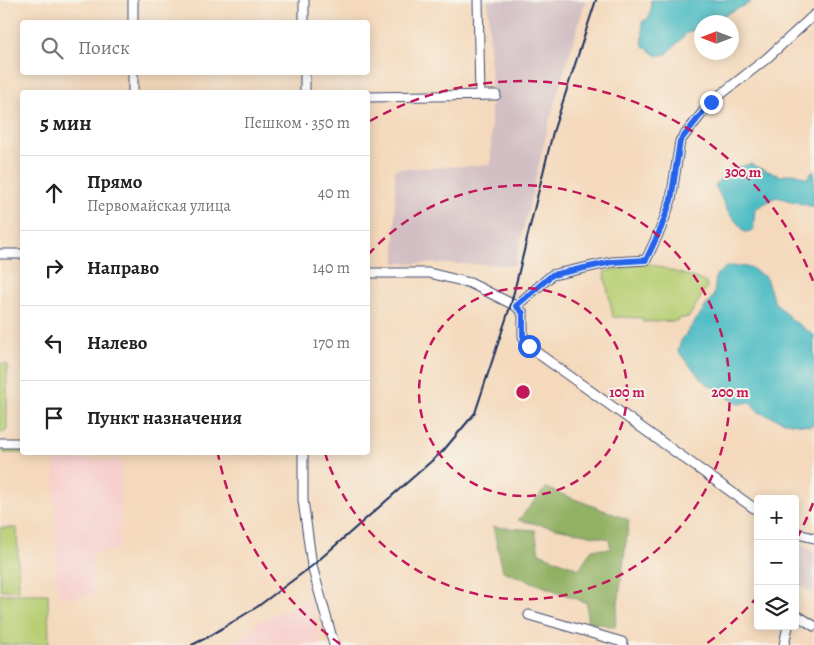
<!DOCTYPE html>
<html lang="ru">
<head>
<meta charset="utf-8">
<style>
  :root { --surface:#fff; --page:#f2f2f2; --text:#222; --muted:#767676; --line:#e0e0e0 }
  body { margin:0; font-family:Alegreya,serif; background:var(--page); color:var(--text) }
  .controls { position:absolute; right:15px; bottom:15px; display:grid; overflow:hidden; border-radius:5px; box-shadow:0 2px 12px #0003 }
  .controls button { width:45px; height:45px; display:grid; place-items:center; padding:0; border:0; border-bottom:1px solid var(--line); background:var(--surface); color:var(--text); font:25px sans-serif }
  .compass { position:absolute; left:694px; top:15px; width:45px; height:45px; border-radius:50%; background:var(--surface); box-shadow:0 2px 12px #0003; rotate:270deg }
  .stop { position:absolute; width:15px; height:15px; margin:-11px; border:4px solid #2563eb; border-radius:50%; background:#fff }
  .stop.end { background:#2563eb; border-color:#fff; box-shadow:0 1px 5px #0008 }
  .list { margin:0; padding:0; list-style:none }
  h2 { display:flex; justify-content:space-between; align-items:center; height:65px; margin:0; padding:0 20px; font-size:21px }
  h2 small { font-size:16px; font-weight:400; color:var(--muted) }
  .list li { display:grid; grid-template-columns:32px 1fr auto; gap:15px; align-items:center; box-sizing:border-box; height:75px; padding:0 20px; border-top:1px solid var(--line) }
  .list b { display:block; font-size:19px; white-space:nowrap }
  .list p { margin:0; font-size:16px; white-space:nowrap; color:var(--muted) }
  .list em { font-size:16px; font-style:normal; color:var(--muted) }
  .icon { flex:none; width:28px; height:28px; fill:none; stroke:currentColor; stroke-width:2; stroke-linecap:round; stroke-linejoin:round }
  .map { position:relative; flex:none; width:814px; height:645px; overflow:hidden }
  .search { position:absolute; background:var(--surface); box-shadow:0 2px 12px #0003; left:20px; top:20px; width:350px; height:55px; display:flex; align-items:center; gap:12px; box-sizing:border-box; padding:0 18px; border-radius:5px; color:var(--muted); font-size:19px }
  .panel { position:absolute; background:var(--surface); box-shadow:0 2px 12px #0003; left:20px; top:90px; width:350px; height:365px; border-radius:5px }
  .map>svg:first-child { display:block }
</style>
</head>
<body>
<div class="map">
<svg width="814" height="645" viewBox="0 0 814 645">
  <rect width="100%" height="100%" fill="#f7f3e8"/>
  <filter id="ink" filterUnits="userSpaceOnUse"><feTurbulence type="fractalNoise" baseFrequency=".02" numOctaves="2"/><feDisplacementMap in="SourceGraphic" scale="10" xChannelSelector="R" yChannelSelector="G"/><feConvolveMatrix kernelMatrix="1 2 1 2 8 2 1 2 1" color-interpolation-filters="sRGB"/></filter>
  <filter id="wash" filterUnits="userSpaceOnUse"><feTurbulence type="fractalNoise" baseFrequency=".0096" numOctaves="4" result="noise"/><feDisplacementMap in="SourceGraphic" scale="20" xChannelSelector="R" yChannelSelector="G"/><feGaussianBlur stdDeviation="1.12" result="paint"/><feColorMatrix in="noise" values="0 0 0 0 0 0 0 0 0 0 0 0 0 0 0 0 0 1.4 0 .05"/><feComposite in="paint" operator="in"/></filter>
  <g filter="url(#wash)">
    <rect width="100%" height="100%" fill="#f4d9bc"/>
    <g fill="#f7d0cd">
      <polygon points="54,459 122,460 119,549 92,553 94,595 59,598 56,575"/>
      <polygon points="311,599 322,645 229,645 261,620"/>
    </g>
    <g fill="#d2bec3">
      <polygon points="488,0 586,0 550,118 515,265 395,263 395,169 491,165 491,82"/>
      <polygon points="795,540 814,553 814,594 795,581"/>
    </g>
    <g fill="#b7ce72" stroke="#697e68">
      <polygon points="644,262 698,279 706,283 707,287 689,317 679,319 677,321 643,322 643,318 613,317 604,272"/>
      <polygon points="0,364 7,364 7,430 3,432 0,432"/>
      <polygon points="4,445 22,445 22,452 43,453 4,453"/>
      <polygon points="0,528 17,528 19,590 0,590"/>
      <polygon points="0,594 48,594 49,645 0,645"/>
    </g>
    <polygon fill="#91b164" stroke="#567061" points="546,488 629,520 615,627 587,621 587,603 503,571 493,527 535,530 539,553 579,569 592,549 611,549 609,539 518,520"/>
    <g fill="#4fbdc5" stroke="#357692">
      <polygon points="651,0 751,0 750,3 709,22 702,22 701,26 687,33 667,54 658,56 643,46 642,22 650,17"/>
      <polygon points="750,164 781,176 794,173 807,178 814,170 814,207 776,197 755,209 753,231 745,232 728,212 715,185 730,169"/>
      <polygon points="728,266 750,267 766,278 774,301 792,320 814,335 814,424 810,426 785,422 759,412 750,402 738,404 703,381 678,351 681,341 714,295 716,275"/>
    </g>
  </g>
  <g filter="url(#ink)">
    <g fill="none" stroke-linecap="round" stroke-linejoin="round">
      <g stroke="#3c486c" stroke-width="11">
        <g id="minor">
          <polyline points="133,0 133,22"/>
          <polyline points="304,0 304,22"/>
          <polyline points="478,0 480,95"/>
          <polyline points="133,72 133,92"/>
          <polyline points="305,72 305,92"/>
          <polyline points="368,97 496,95"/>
          <polyline points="0,254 22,254"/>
          <polyline points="368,273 429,273 470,283 516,306 523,313 523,336 529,347 758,511"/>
          <polyline points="516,306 552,275 612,262 646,260 661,228 671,200 680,141 711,102 766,59 814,15"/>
          <polyline points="0,443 22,443"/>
          <polyline points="303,452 303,500 312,566 334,645"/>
          <polyline points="795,531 802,535 814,538"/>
          <polyline points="795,614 814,626"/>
          <polyline points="529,615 622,642 623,645"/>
          <polyline points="784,645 788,626"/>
        </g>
      </g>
      <use href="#minor" stroke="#fff" stroke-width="9"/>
      <polyline stroke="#1b2f5e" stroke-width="2" points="192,645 208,637 257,607 312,566 443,451 475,413 511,304 553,132 596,0"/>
    </g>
  </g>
  <g fill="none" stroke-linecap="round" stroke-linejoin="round" filter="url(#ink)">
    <polyline stroke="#2563eb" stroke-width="6" points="529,346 523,336 523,313 516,306 552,275 612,262 646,260 661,228 671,200 680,141 711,102"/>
  </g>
  <g fill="none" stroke="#c2185b" stroke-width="2.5" stroke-dasharray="9 6">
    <circle cx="523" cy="392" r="104"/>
    <path d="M368 255A207 207 0 1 1 325 453"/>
    <path d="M813 503A311 311 0 0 1 796 540M758 596A311 311 0 0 1 706 644M340 644A311 311 0 0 1 218 454M370 121A311 311 0 0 1 813 281"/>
  </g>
  <circle cx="523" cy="392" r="8" fill="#c2185b" stroke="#f7f3e8" stroke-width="2.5"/>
  <g font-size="15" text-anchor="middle" font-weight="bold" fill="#c2185b" stroke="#f7f3e8" stroke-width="4" stroke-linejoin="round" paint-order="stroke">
    <text x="743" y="177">300 m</text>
    <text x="627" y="397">100 m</text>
    <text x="730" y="397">200 m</text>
  </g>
</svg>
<div class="controls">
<button>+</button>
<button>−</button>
<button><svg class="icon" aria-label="layers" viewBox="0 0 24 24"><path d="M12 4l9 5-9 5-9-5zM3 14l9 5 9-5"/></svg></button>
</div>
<svg class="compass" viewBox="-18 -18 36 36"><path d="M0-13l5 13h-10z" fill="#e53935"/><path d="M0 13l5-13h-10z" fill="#767676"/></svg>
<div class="stop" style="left:529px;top:346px"></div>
<div class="stop end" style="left:711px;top:102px"></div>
<div class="search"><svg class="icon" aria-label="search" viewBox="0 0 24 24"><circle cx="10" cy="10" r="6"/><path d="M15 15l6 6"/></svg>Поиск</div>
<section class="panel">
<h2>5 мин<small>Пешком · 350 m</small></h2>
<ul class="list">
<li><svg class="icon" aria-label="ahead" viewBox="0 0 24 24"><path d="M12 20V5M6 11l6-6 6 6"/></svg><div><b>Прямо</b><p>Первомайская улица</p></div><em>40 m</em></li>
<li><svg class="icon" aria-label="right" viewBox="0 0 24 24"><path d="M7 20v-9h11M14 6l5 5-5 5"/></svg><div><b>Направо</b></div><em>140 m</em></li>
<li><svg class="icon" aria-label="left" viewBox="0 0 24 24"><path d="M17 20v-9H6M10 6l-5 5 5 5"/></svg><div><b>Налево</b></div><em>170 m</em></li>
<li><svg class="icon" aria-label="arrive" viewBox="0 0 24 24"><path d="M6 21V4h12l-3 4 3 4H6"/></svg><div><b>Пункт назначения</b></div></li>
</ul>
</section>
</div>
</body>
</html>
